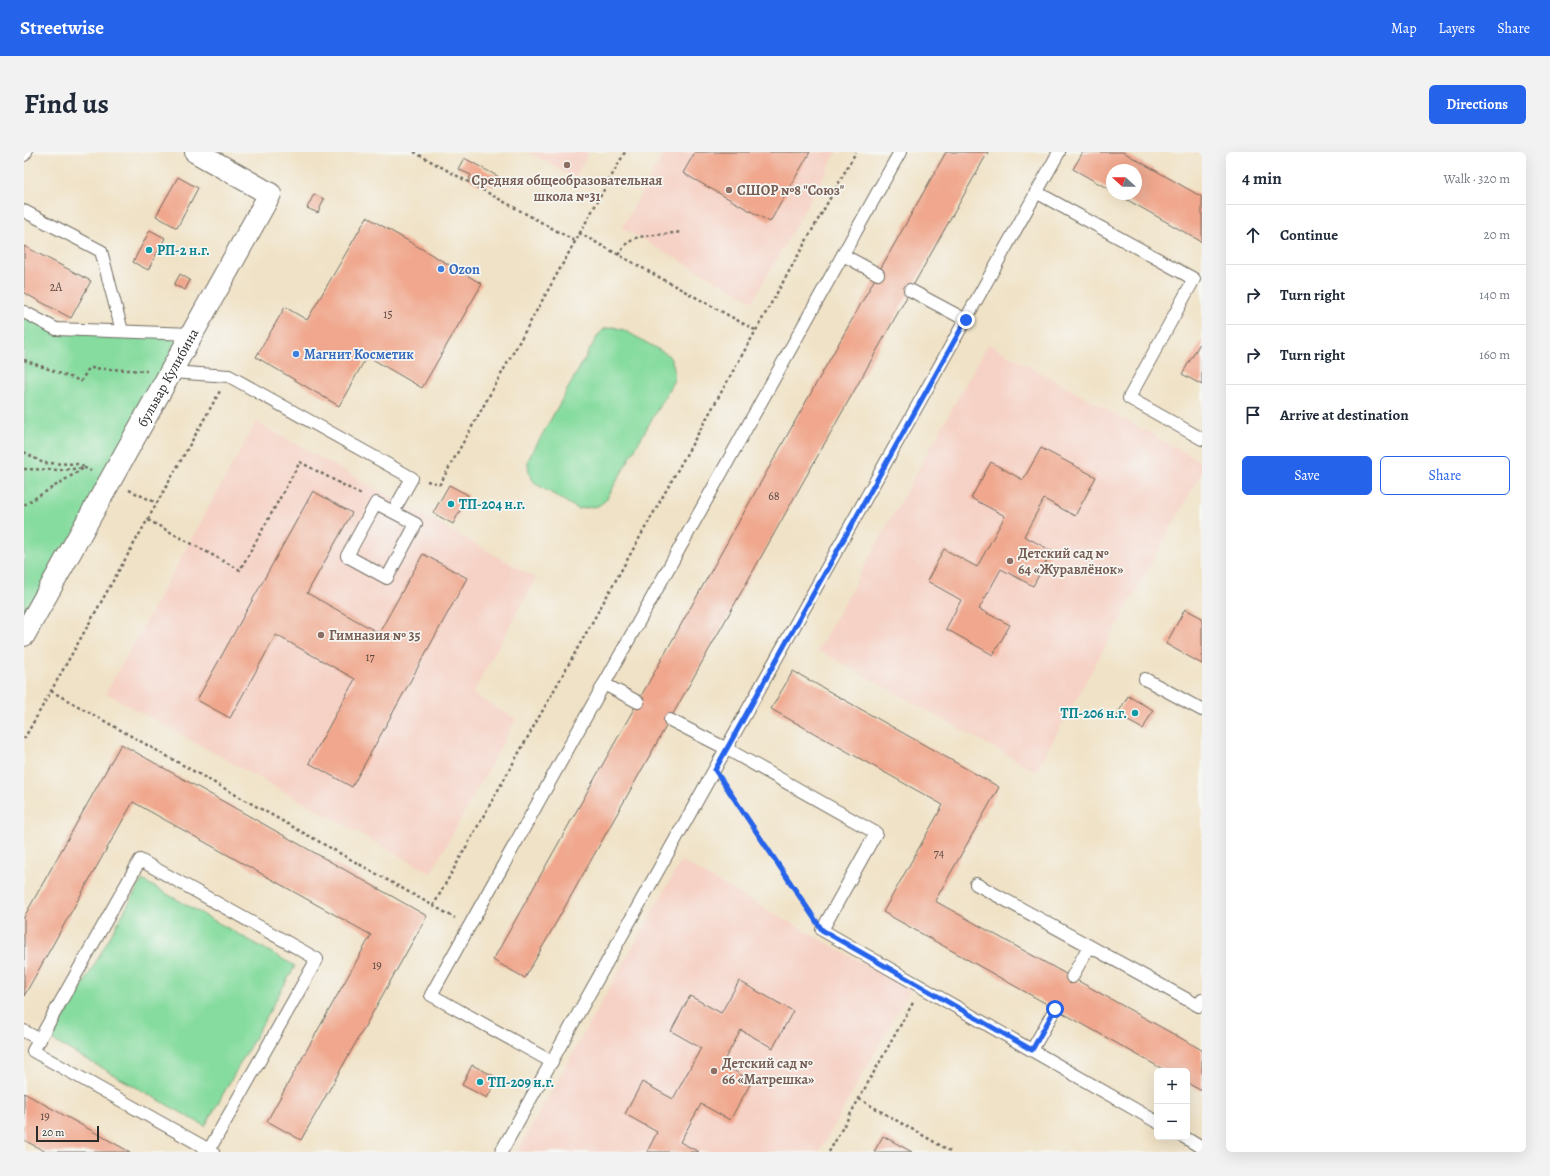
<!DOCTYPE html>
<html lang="en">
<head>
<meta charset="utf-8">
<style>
  :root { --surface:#fff; --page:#f2f2f3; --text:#1f2937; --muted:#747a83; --line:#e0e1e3; --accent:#2563eb }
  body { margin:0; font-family:Alegreya,serif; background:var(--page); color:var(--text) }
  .controls { position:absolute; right:12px; bottom:12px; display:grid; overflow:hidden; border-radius:6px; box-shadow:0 4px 16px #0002 }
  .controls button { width:36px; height:36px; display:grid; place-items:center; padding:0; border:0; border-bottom:1px solid var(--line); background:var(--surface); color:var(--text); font:20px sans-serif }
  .compass { position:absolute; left:1082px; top:12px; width:36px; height:36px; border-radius:50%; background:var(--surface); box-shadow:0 4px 16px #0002; rotate:291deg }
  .scale { position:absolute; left:12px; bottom:10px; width:63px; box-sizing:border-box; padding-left:4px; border:2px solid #2b2b2b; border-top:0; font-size:11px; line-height:14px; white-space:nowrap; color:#2b2b2b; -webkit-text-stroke:3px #f6f6f2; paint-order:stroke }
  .stop { position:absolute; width:12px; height:12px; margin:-9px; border:3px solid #2563eb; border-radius:50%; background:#fff }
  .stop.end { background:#2563eb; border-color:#fff; box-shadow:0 1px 4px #0008 }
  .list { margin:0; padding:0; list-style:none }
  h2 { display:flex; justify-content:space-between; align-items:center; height:52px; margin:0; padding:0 16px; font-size:17px }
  h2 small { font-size:13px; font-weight:400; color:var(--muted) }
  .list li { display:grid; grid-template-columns:26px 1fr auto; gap:12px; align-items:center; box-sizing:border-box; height:60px; padding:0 16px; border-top:1px solid var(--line) }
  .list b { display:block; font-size:15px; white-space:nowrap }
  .list em { font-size:13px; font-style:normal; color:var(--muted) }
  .actions { display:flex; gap:8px; padding:12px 16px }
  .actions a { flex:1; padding:9px 0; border:1px solid var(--accent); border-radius:6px; text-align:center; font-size:14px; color:var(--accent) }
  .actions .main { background:var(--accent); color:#fff }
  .icon { flex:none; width:22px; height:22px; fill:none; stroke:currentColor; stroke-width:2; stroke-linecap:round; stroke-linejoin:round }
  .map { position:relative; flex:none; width:1178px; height:1000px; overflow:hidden; border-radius:6px }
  header { display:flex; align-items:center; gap:24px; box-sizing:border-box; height:56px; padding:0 20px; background:var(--accent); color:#fff }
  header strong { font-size:19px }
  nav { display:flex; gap:22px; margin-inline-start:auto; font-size:14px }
  .intro { display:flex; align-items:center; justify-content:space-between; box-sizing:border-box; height:96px; padding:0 24px }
  h1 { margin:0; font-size:28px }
  .button { padding:10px 18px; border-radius:6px; background:var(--accent); color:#fff; font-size:14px; font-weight:700 }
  main { display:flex; gap:24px; padding:0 24px }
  aside { flex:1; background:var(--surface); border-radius:6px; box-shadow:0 4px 16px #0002 }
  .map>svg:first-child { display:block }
</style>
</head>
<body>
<header>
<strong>Streetwise</strong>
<nav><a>Map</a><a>Layers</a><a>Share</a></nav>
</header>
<div class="intro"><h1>Find us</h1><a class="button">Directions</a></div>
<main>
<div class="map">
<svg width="1178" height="1000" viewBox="0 0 1178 1000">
  <rect width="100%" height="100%" fill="#f6f6f2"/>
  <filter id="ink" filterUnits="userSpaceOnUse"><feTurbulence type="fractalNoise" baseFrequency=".025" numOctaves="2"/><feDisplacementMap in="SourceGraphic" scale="8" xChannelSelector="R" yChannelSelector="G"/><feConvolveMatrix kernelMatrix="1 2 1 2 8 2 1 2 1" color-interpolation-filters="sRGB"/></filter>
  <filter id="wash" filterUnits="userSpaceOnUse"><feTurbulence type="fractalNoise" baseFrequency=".012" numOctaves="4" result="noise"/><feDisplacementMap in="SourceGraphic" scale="16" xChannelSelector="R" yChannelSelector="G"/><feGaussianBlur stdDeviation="0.9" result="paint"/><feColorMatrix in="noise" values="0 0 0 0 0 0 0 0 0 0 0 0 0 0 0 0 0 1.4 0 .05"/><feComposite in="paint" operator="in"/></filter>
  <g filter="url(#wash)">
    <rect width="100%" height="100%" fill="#f0e2c6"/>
    <g fill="#f6d1c5">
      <polygon points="504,0 565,0 551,26"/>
      <polygon points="640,0 813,0 729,149 598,76"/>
      <polygon points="964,192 1178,310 1178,320 1012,619 794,498"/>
      <polygon points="232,270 512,426 448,542 492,567 407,721 82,541"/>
      <polygon points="657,709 886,838 795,1000 493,1000"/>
    </g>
    <g fill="#86dc9f" stroke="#588465">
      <polygon points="0,163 32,179 164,184 0,477"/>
      <path d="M589,175L600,178L644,203C650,211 651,218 650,228L582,348L574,354L554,357L512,332C505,324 504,318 504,308L574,183L580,177Z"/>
      <polygon points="118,728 271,814 181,974 28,888"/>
    </g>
    <g id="blocks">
      <g fill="#f0a78d">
        <polygon points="671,0 786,0 746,70 659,21"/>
        <polygon points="922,0 964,0 501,826 469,808"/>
        <polygon points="1059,0 1099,0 1178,45 1178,90 1093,42 1112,42 1112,18 1088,18 1088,39 1049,17"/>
        <polygon points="440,6 475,25 470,35 457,29 455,33 445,27 447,23 434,17"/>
        <polygon points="154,25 174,36 153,76 132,64"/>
        <polygon points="290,42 300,47 294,61 283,56"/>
        <polygon points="343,65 458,132 398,236 343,204 315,254 232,205 261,155 283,168"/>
        <polygon points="126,78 141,86 124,118 109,110"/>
        <polygon points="0,94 67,129 47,166 0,141"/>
        <polygon points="156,122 166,128 161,138 150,133"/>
        <polygon points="1178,188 1178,233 1158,222"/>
        <polygon points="1017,296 1072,325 1051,364 1020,347 1000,384 1028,399 1009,434 977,417 955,457 986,473 969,503 922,477 937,448 903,429 920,397 953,415 981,364 947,346 967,310 999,328"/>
        <polygon points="425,333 444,343 429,372 409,361"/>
        <polygon points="289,339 328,361 283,441 355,481 399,402 443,426 328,635 285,611 331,527 252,483 206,566 173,548"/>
        <polygon points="1161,457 1178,466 1178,512 1142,492"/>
        <polygon points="769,519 975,635 911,749 1178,898 1178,939 1163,931 1163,919 1142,919 859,760 919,653 747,557"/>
        <polygon points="1104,544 1129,558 1119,577 1093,563"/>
        <polygon points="97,592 403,764 277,988 243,969 347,783 109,650 0,844 0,765"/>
        <polygon points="715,829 769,859 749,896 717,878 698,912 728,929 706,968 677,952 656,990 675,1000 623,1000 633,980 601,962 618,930 649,947 677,896 647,879 666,844 697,861"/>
        <polygon points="448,913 474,926 463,946 438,933"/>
        <polygon points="0,941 106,1000 22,1000 0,988"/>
        <polygon points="859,984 888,1000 850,1000"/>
      </g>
    </g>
  </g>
  <g filter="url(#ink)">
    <use href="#blocks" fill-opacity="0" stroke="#706b61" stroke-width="1"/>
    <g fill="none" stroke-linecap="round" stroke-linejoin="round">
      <g stroke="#706b61" stroke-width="14">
        <g id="lane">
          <polyline points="0,3 2,0"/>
          <polyline points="1012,40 1170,127 1105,246 1178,287"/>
          <polyline points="0,59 77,99 98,179"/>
          <polyline points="819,103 854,122"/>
          <polyline points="886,138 942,168"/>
          <polyline points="0,160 32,177 168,182"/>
          <polyline points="147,220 205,224 388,326 369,360 392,372 363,426 323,404 352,351 369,360"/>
          <polyline points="1121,527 1178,558"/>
          <polyline points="580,532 614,550"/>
          <polyline points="646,568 703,597 852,681 798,778 1133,970"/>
          <polyline points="952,732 1175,854 1178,848"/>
          <polyline points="1048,825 1065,794"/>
          <polyline points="0,879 16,888"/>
          <polyline points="1008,898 1031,857"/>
          <polyline points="528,910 407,843 876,0"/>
          <polyline points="1160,985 1178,996"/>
          <polyline points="185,998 293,807 116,708 9,899 189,1000"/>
          <polyline points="477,1000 1035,0"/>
        </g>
      </g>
      <g stroke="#706b61" stroke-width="24">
        <g id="street">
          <path id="s1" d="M0,483L246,42L172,0"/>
        </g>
      </g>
      <g stroke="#706b61" stroke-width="2.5" stroke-dasharray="3 3" stroke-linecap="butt">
        <polyline points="390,0 551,89"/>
        <polyline points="555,81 731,178"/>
        <polyline points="594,103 603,91 614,85 658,80"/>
        <polyline points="0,208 57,229 65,216 123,219"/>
        <polyline points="0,300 19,311 53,312 60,315"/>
        <polyline points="0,317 35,318 61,316 67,319"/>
        <polyline points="403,329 416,332 601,0"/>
        <polyline points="105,338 133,351"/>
        <polyline points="0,353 60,316"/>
        <polyline points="124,368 216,418 276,310 338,343"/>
        <polyline points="27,539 431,766"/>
        <polyline points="0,587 196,239"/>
        <polyline points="701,634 788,762"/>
        <polyline points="409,754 832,0"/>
        <polyline points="835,947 928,1000"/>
        <polyline points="805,1000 890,849"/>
      </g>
      <use href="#lane" stroke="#fff" stroke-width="12"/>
      <use href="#street" stroke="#fff" stroke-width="22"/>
    </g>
  </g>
  <g fill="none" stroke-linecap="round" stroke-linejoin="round" filter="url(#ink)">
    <polyline stroke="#2563eb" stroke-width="5" points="942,168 691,618 798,778 1008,898 1031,857"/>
  </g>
  <g fill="#8d6e63" stroke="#f6f6f2" stroke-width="1.5">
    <circle cx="543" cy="13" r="4"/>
    <circle cx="705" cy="38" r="4"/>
    <circle cx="986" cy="409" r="4"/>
    <circle cx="297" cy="483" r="4"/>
    <circle cx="690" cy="919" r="4"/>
  </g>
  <g fill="#0f9aa8" stroke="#f6f6f2" stroke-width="1.5">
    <circle cx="125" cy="98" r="4"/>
    <circle cx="427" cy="352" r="4"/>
    <circle cx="1111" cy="561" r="4"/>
    <circle cx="456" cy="930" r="4"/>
  </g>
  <g fill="#3f7fe0" stroke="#f6f6f2" stroke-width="1.5">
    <circle cx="417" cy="117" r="4"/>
    <circle cx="272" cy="202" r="4"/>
  </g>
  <g text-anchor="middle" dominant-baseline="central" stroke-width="3.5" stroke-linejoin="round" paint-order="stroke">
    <g font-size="12" fill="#5c4a44">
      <text x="32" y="135">2А</text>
      <text x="364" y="162">15</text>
      <text x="750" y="344">68</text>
      <text x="346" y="505">17</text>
      <text x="915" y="701">74</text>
      <text x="353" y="813">19</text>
      <text x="21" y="964">19</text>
    </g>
    <g font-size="14" font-weight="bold" fill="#785e54" stroke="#f6f6f2" text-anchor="start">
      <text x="543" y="28" text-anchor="middle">Средняя общеобразовательная<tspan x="543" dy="16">школа №31</tspan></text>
      <text x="713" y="38">СШОР №8 "Союз"</text>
      <text x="994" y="401">Детский сад №<tspan x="994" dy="16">64 «Журавлёнок»</tspan></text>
      <text x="305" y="483">Гимназия № 35</text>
      <text x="698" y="911">Детский сад №<tspan x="698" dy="16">66 «Матрешка»</tspan></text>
    </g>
    <g font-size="14" font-weight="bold" fill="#0d838f" stroke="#f6f6f2" text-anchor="start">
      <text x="133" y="98">РП-2 н.г.</text>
      <text x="435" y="352">ТП-204 н.г.</text>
      <text x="1103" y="561" text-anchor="end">ТП-206 н.г.</text>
      <text x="464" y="930">ТП-209 н.г.</text>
    </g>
    <g font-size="14" font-weight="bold" fill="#366cbe" stroke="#f6f6f2" text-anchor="start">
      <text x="425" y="117">Ozon</text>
      <text x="280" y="202">Магнит Косметик</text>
    </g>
    <g font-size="14" fill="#2b2b2b" stroke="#f6f6f2">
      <text stroke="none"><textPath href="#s1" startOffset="295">бульвар Кулибина</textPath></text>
    </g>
  </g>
</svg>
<div class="controls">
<button>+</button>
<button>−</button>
</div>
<svg class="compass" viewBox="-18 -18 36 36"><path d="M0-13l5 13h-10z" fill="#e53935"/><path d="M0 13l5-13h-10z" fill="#747a83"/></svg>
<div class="scale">20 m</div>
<div class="stop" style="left:1031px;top:857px"></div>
<div class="stop end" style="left:942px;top:168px"></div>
</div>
<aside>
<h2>4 min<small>Walk · 320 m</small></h2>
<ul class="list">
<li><svg class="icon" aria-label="ahead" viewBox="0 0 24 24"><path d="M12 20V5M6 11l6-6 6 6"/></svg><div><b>Continue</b></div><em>20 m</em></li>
<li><svg class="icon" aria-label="right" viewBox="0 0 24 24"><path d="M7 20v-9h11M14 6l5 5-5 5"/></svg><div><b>Turn right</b></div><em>140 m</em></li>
<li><svg class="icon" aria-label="right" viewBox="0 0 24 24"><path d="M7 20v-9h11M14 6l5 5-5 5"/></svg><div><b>Turn right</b></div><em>160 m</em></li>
<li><svg class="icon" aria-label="arrive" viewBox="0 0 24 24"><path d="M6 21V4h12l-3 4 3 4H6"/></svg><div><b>Arrive at destination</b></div></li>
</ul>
<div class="actions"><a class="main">Save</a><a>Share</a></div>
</aside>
</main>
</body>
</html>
